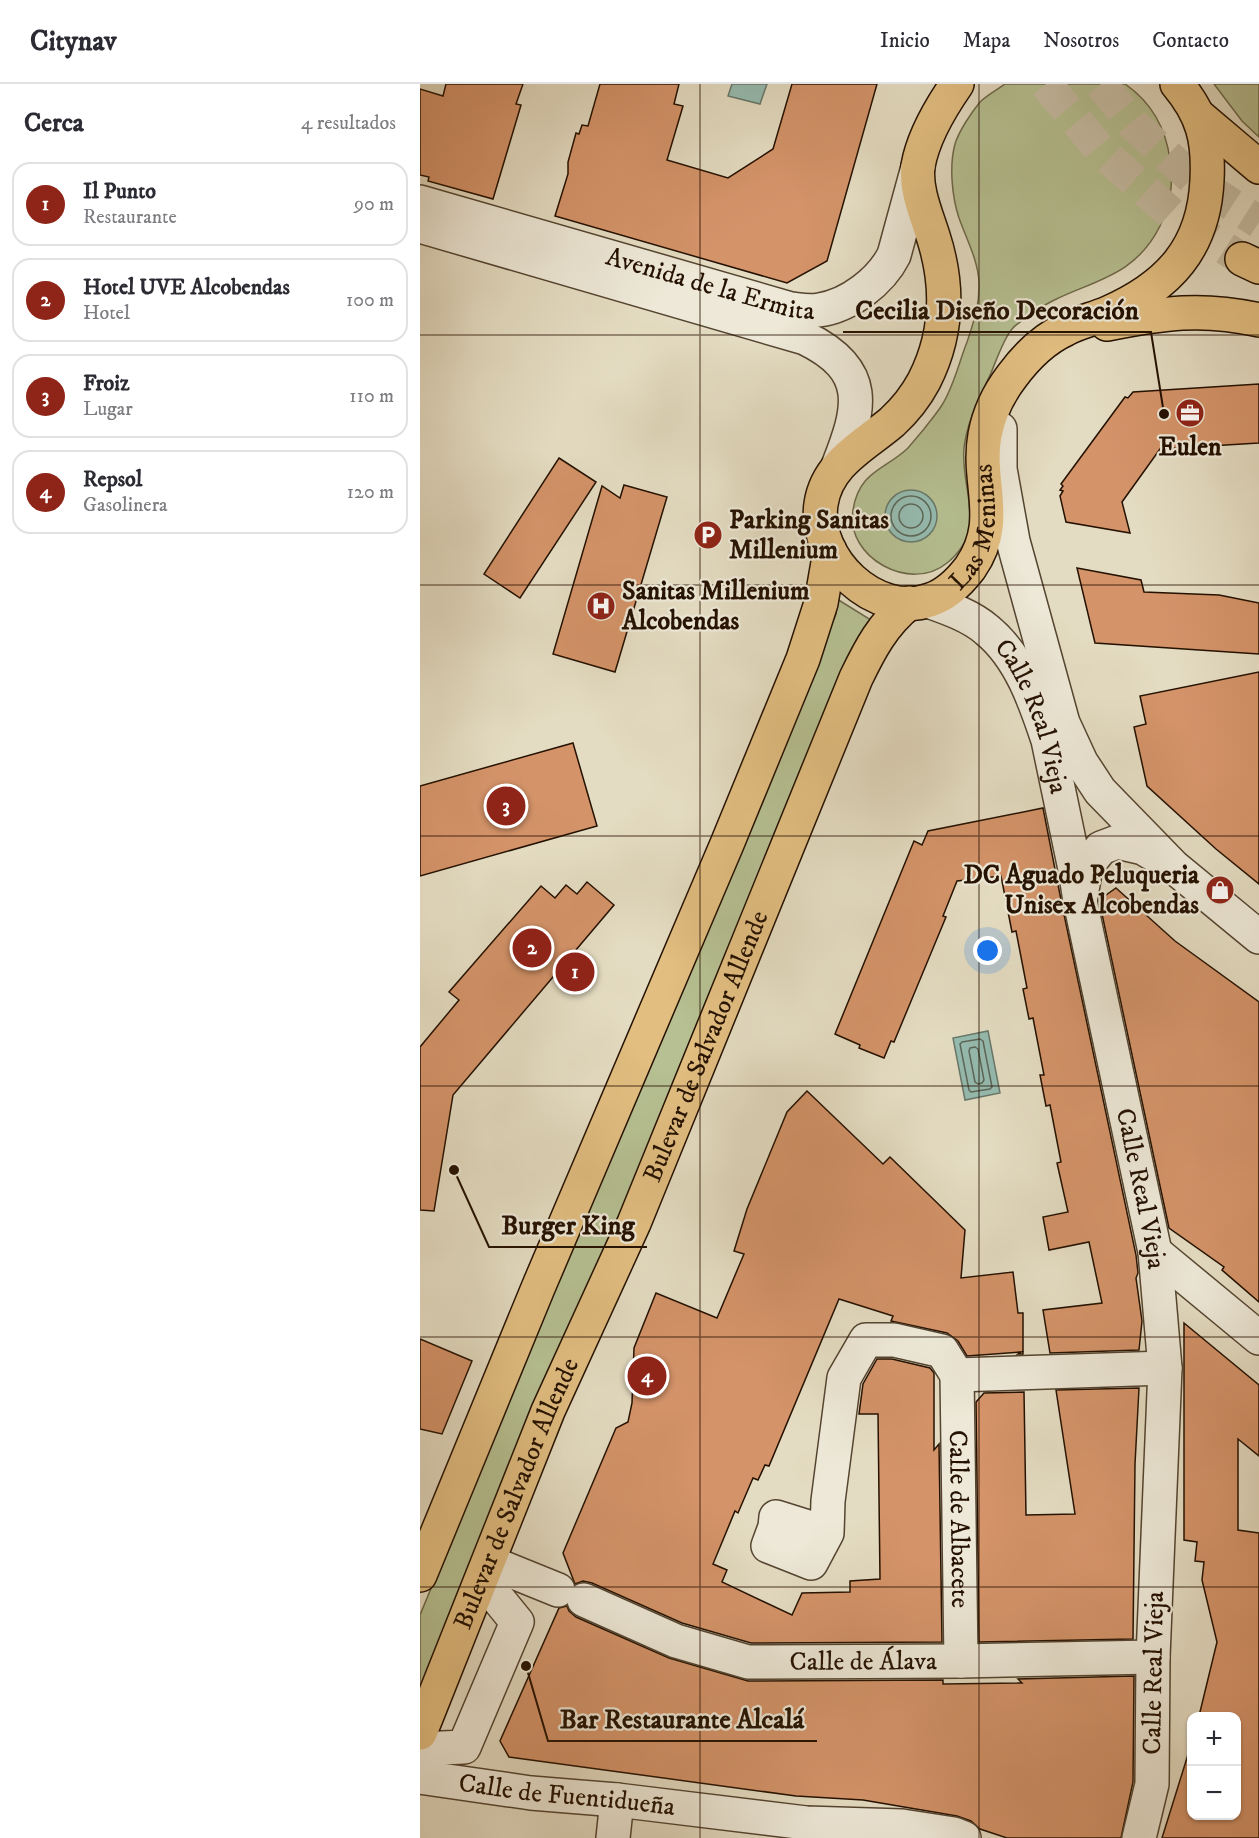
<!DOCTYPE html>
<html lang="es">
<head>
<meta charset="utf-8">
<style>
  :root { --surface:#fff; --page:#f7f7f7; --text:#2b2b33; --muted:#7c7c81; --line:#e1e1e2; --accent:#8f2418 }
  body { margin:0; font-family:"IM FELL DW Pica",serif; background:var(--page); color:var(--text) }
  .controls { position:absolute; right:18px; bottom:18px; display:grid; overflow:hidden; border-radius:12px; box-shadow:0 2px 4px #0004 }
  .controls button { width:54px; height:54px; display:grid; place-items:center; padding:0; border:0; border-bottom:2px solid var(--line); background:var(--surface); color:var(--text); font:30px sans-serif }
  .you { position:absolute; left:568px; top:867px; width:21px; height:21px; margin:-15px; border:4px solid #fff; border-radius:50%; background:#1a73e8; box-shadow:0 0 0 9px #1a73e833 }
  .badge { display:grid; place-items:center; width:39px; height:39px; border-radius:50%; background:var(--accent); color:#fff; font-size:20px; font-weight:700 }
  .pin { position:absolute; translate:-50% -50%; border:3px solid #fff; box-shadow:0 2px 6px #0006 }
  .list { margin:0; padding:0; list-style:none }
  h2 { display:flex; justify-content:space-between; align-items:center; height:78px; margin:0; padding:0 24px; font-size:26px }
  h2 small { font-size:20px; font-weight:400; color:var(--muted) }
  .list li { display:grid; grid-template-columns:39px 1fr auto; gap:18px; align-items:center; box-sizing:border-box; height:84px; margin:0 12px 12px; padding:0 12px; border:2px solid var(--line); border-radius:18px }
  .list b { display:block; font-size:22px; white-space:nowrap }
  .list p { margin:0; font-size:20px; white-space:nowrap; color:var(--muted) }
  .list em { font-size:20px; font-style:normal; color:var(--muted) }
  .map { position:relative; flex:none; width:839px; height:1754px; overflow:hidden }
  header { display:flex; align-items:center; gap:36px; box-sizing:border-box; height:84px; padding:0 30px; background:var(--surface); border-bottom:2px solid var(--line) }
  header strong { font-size:28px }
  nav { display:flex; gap:33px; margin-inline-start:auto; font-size:21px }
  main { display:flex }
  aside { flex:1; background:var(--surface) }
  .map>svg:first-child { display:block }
</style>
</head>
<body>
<header>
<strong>Citynav</strong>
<nav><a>Inicio</a><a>Mapa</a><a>Nosotros</a><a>Contacto</a></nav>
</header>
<main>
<aside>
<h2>Cerca<small>4 resultados</small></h2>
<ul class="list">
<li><span class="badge">1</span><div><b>Il Punto</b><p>Restaurante</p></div><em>90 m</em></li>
<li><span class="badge">2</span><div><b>Hotel UVE Alcobendas</b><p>Hotel</p></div><em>100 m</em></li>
<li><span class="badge">3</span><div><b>Froiz</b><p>Lugar</p></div><em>110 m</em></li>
<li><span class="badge">4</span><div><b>Repsol</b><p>Gasolinera</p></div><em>120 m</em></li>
</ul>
</aside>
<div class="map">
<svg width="839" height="1754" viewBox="0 0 839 1754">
  <rect width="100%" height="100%" fill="#e4dcc2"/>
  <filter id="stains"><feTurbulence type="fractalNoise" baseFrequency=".00333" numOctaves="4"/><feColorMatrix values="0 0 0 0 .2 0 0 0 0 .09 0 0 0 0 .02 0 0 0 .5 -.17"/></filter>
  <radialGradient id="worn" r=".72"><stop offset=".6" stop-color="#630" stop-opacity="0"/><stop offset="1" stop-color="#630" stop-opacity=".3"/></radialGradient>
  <g fill="#b6c092" stroke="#6d6849" stroke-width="1.5">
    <path d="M585,0H705C731,18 746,45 750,76C754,100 750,120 740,142C710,203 654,196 607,233C602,237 596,240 592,245C584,254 576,277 571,289C560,313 547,337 544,364C540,406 569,445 527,479C491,509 425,474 433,426C439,387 465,386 488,364C493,358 499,351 504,345C510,337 517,329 522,321C534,302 539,278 547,258C554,237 560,220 559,198C558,176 546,154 539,134C532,113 529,82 535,60C539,47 551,29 560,18C567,11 577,6 585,0Z"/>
    <polygon points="794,0 839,0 839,53 822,37"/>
    <polygon points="417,515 451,536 0,1609 0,1531 410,544 416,530"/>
  </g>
  <g fill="#95bcb1" stroke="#68786a" stroke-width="1.5">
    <polygon points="312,0 347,0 340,20 308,12"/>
    <circle cx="491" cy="432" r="26"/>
    <polygon points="568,947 580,1009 545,1016 533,954"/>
  </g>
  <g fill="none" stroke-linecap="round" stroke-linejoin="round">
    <g stroke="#5c6658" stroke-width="1.5">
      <circle cx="491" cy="432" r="20"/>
      <circle cx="491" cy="432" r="12"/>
      <polygon points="560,955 563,957 572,1003 570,1005 551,1008 549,1006 540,960 542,958"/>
      <polygon points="555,963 558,965 564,996 562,999 558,1000 555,998 549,967 550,964"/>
    </g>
  </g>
  <g fill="#d49369" stroke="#241100" stroke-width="1.5">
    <polygon points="26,0 103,0 96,20 101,21 73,115 8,97 9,93 0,91 0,5 23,12"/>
    <polygon points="180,0 259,0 254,20 263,22 247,76 308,94 353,65 372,0 457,0 407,177 367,199 135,132 148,90 148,78 156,49 159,50 162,41 168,42"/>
    <polygon points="839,300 839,359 740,365 702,418 710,449 646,438 640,412 643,407 640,406 643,402 641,400 705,313 708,314 713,308"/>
    <polygon points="139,374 176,398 100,514 64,490"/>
    <polygon points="204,401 247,413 195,588 133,570 182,402 200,414"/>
    <polygon points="657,484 721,496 724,508 799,511 839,519 839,570 675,559"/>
    <polygon points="839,588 839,800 796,765 727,702 714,643 726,640 720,612"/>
    <polygon points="153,659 177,742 0,792 0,702"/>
    <polygon points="623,724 642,821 716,1171 718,1189 716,1194 722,1237 719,1266 630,1269 623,1226 682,1219 669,1158 629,1166 623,1133 648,1128 637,1079 641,1078 630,1021 626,1022 620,991 624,991 613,934 609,935 603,905 607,904 596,847 592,848 581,792 537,797 523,832 526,833 489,922 474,958 471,957 464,974 439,964 440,961 415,950 494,757 502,761 508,747"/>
    <polygon points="167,798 194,821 33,1011 14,1127 0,1126 0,963 39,916 29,908 121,802 135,814 146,801 157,810"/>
    <polygon points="696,804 755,857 839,918 839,1218 802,1186 804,1183 749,1144 679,816"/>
    <polygon points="387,1007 463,1080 470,1073 545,1146 541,1194 593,1188 598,1229 603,1229 603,1270 598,1270 601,1268 547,1272 538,1257 527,1249 471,1237 473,1232 419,1215 349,1382 345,1381 338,1396 333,1394 318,1429 315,1427 293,1480 307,1486 302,1498 372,1531 382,1509 430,1508 430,1497 460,1495 458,1330 439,1330 443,1300 457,1275 472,1275 510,1284 514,1289 514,1366 519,1360 522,1558 331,1559 262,1539 172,1499 163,1497 155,1500 143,1469 196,1344 208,1338 212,1319 214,1264 236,1209 297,1234 324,1170 314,1167 327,1125 367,1028"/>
    <polygon points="764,1239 839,1301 839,1372 818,1355 818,1446 839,1449 839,1754 742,1754 771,1661 771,1731 816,1731 816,1632 779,1632 797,1558 782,1496 784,1478 775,1477 777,1458 764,1456"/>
    <polygon points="0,1255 52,1277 22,1350 0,1345"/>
    <polygon points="719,1304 715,1380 713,1555 559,1558 556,1318 564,1309 604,1308 606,1431 655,1430 636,1306"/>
    <polygon points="147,1522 149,1527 156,1533 249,1574 328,1597 523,1596 523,1600 602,1599 598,1595 714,1592 713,1698 701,1754 587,1754 560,1745 551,1737 537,1732 443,1716 376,1712 89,1673 80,1657 139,1524"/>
  </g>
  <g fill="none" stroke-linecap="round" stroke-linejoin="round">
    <g stroke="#c7bea5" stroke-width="33" stroke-dasharray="33 16" stroke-linecap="butt">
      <polyline points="626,0 681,67 753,131 822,175"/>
      <polyline points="681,0 713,40 775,97 839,138"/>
    </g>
    <g stroke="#544430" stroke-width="36">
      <g id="minor">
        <path id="s1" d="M0,118L371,225C380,226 390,228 399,226C429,222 461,197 474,171L498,83"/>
        <path d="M0,142L385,254C451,286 441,324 418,382"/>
        <polyline points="580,345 580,385 593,457 643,639 661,678 680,707 754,783 839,853"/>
        <path id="s2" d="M508,517C528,524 551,532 567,546C600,573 615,617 628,656L655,785L660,817L735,1168L745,1284L733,1573L732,1700L719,1754"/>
        <polyline points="661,812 666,783 681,764 697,758 723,764 740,774"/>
        <polyline points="735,1168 839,1254"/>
        <path id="s3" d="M537,1291L541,1577"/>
        <polyline points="537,1291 745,1284"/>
        <polyline points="407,1449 356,1433 355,1443 348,1462 391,1479 407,1449 408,1417 424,1294 446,1256 474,1256 522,1267 537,1291"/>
        <polyline points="69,1478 138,1506"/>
        <path id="s4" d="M164,1516L256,1557L328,1578L541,1577L733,1573"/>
        <polyline points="0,1665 44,1663 97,1538 62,1495"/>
        <path id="s5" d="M0,1693L111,1709L197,1716L386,1739L482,1742L534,1750L544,1754"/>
        <polyline points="193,1754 197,1716"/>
      </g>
    </g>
    <g stroke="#241100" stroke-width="36">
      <g id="major">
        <path id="s6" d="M537,0C521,23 503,53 498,82C495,105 506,130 513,152C529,201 528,250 504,297C496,312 484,327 472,338C444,362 407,379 401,420C393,475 455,535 510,516C526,511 540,497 550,484C583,437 556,399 565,351C569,329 579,309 592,292C606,273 624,255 646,245C659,238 674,235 688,229C749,202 784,164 787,96C789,56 783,31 757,0"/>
        <polyline points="780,33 839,83"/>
        <path d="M687,240C743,229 782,223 839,236"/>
        <polyline points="0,1491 118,1204 307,760 383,575 401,519 410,467"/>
        <path id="s7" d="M0,1649L128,1327L214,1139L436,594C450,565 463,540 489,519"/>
      </g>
    </g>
    <g stroke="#241100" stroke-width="36">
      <polyline id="highway" points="822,175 839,183"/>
    </g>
    <use href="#minor" stroke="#ede8d7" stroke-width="33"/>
    <use href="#major" stroke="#e2be81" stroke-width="33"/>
    <use href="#highway" stroke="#e2be81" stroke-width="33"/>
  </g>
  <path fill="none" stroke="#241100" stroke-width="1.5" stroke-opacity="0.55" d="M280,0V1754M559,0V1754M0,251H839M0,501H839M0,752H839M0,1002H839M0,1253H839M0,1503H839"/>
  <defs>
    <g id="office-disc" transform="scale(1.5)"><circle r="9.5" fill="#8f2418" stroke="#ede8d7"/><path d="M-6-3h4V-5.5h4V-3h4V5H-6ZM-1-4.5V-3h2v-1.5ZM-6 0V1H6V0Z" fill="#fff"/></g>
    <g id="parking-disc" transform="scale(1.5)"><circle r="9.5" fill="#8f2418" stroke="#ede8d7"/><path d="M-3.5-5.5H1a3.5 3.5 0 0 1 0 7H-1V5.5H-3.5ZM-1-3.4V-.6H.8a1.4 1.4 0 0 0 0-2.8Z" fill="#fff"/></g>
    <g id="hospital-disc" transform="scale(1.5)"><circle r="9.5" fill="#8f2418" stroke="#ede8d7"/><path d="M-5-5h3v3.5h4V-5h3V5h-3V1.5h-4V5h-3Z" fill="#fff"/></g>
    <g id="shop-disc" transform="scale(1.5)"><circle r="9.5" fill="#8f2418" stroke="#ede8d7"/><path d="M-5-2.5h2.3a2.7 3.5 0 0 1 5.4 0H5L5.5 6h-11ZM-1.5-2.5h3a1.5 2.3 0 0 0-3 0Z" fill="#fff"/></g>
  </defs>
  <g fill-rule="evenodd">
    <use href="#office-disc" x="770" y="329"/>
    <use href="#parking-disc" x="288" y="451"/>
    <use href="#hospital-disc" x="181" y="522"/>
    <use href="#shop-disc" x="800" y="806"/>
  </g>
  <g text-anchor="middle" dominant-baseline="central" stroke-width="4.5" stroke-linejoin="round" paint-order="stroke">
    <g font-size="26" fill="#241100" stroke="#ede8d7">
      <text stroke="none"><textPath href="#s1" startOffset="302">Avenida de la Ermita</textPath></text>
      <text stroke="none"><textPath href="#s6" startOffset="740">Las Meninas</textPath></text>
      <text stroke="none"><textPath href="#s2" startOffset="166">Calle Real Vieja</textPath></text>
      <text stroke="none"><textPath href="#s7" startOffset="744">Bulevar de Salvador Allende</textPath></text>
      <text stroke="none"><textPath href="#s2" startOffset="652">Calle Real Vieja</textPath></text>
      <text stroke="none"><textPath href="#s7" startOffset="258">Bulevar de Salvador Allende</textPath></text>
      <text stroke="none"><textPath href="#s3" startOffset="144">Calle de Albacete</textPath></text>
      <text stroke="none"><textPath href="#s4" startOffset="291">Calle de Álava</textPath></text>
      <text transform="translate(734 1589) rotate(-89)">Calle Real Vieja</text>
      <text stroke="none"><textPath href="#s5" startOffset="148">Calle de Fuentidueña</textPath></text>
    </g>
    <g font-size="26" font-weight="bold" fill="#241100" stroke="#ede8d7" text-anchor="start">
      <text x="770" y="363" text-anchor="middle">Eulen</text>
      <text x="309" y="436">Parking Sanitas<tspan x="309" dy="30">Millenium</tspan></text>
      <text x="202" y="507">Sanitas Millenium<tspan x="202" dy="30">Alcobendas</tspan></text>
      <text x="779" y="791" text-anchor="end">DC Aguado Peluqueria<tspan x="779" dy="30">Unisex Alcobendas</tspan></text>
    </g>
  </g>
  <path fill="none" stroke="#241100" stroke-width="2" d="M744 330L731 248H423M34 1086L69 1163H227M106 1582L128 1657H397"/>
  <g fill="#241100" stroke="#ede8d7" stroke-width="2">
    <circle cx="744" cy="330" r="6"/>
    <circle cx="34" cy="1086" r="6"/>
    <circle cx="106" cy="1582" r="6"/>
  </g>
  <g font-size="27" text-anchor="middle" font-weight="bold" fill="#241100" stroke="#ede8d7" stroke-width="4.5" stroke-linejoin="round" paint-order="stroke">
    <text x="577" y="235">Cecilia Diseño Decoración</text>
    <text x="148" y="1150">Burger King</text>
    <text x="262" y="1644">Bar Restaurante Alcalá</text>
  </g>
  <rect width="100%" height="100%" filter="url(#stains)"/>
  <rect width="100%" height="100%" fill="url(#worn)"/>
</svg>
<div class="controls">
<button>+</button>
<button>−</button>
</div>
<div class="you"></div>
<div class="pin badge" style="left:155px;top:888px">1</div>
<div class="pin badge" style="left:112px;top:864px">2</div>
<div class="pin badge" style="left:86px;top:722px">3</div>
<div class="pin badge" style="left:227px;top:1292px">4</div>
</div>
</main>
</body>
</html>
